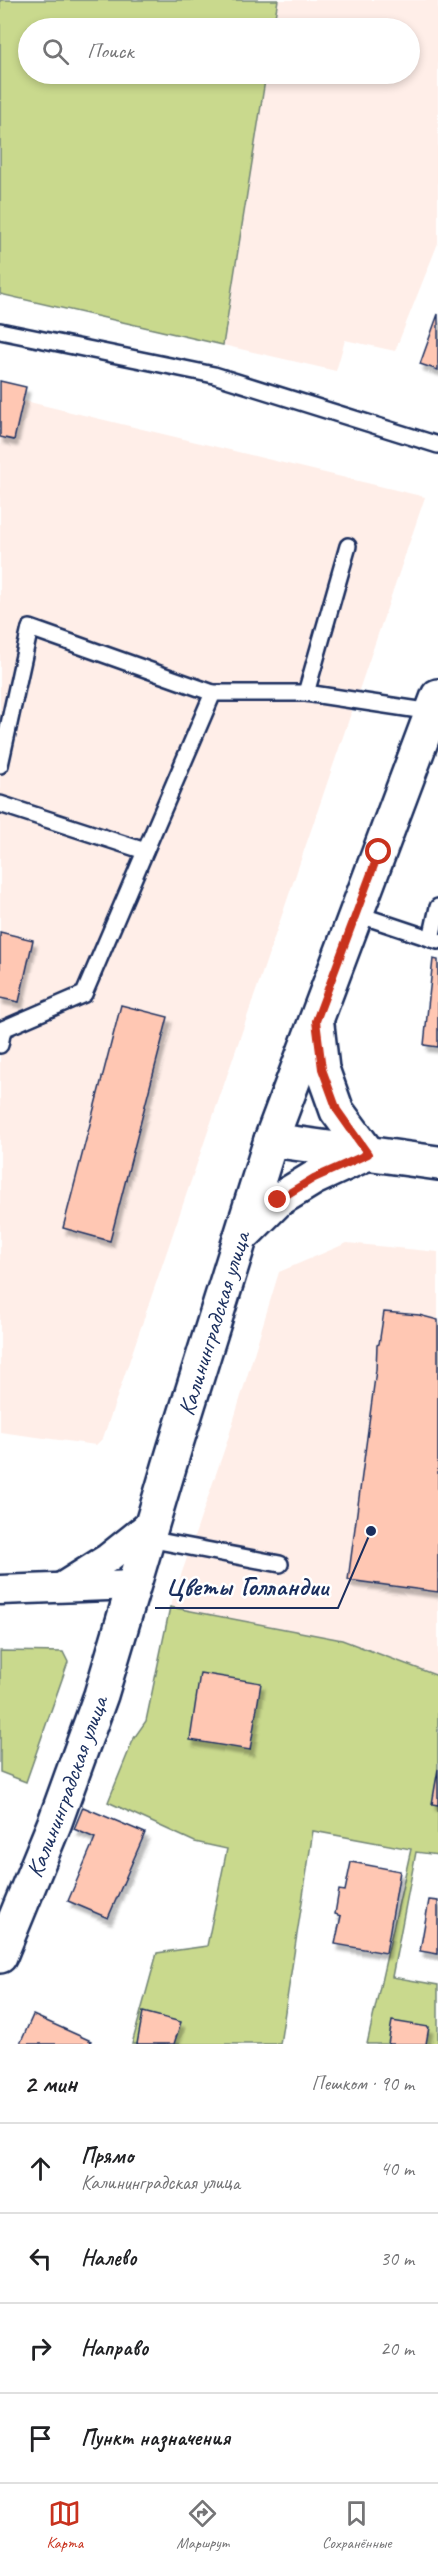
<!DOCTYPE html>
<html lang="ru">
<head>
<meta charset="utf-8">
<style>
  :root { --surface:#fff; --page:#f2f2f2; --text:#202124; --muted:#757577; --line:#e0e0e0; --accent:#c8321e }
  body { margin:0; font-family:Caveat,sans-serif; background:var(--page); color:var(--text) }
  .stop { position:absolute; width:18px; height:18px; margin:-14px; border:4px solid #c8321e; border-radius:50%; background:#fff }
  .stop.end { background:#c8321e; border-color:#fff; box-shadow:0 2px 6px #0008 }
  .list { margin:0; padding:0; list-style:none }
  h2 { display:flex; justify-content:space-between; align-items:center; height:78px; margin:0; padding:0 24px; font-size:26px }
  h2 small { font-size:20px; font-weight:400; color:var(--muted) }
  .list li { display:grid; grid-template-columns:39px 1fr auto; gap:18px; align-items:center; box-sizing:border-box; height:90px; padding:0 24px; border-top:2px solid var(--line) }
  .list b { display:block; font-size:22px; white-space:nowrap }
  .list p { margin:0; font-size:20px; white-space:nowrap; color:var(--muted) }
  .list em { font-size:20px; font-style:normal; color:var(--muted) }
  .icon { flex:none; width:33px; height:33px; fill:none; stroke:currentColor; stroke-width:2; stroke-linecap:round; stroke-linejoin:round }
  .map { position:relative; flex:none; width:438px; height:2044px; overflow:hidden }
  .search { position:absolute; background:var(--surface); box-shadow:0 3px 9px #0003; left:18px; right:18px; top:18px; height:66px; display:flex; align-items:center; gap:15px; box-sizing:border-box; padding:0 21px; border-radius:33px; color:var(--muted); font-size:22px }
  .sheet { height:438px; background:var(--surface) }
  nav { display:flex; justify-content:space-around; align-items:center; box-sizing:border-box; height:84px; border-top:2px solid var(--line); background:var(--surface); font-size:16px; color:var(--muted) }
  nav a { display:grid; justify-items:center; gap:3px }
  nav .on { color:var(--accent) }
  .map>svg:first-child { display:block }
</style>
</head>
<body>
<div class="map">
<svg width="438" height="2044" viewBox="0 0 438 2044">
  <defs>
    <filter id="shadow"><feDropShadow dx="3.5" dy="6" stdDeviation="1.5" flood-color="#0004"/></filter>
  </defs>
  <rect width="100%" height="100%" fill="#fff"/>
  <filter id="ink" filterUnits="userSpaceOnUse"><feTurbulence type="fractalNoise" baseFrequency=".0167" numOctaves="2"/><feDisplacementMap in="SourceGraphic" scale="12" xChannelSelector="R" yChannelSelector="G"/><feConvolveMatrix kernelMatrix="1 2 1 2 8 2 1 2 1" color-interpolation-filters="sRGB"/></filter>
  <g filter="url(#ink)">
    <g fill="#ffeee8">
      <polygon points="278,0 438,0 438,243 395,351 345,340 336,371 223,345 266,74 410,74 410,28 273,28"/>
      <polygon points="0,395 425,497 103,1438 96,1445 0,1432"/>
      <polygon points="347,1243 438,1252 438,1676 342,1640 170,1607 227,1442 279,1272"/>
    </g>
    <g fill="#c9d98d" stroke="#728476" stroke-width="1.5">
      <polygon points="0,0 278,0 273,28 28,28 28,74 266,74 223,345 0,294"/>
      <polygon points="170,1607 342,1640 438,1676 438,1855 416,1852 392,1977 438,1985 438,2044 367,2044 411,1849 313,1831 280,2044 132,2044 157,1953 207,1946 227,1849 195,1842 108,1802 134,1738 146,1721"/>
      <polygon points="0,1651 63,1652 68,1662 26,1782 0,1772"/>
    </g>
    <g fill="#ffc7b3" stroke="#1b2f5e" stroke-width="1.5" filter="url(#shadow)">
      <polygon points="438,314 438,370 420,364"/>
      <polygon points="0,381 26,387 14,440 0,437"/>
      <polygon points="0,932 33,940 19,1002 0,998"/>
      <polygon points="433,959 438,960 438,1047 424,1045"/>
      <polygon points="121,1005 168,1017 110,1241 63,1228"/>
      <polygon points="384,1312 419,1315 438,1320 438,1592 348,1580 376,1370 377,1345 379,1344"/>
      <polygon points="200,1673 261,1683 250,1750 190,1740"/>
      <polygon points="438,1769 438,1805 432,1804"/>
      <polygon points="83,1807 145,1833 108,1918 68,1901 95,1838 74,1829"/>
      <polygon points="351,1862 400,1871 386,1953 335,1944 341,1916 335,1914 339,1890 345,1891"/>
      <polygon points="429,1900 438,1901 438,1954 420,1951"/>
      <polygon points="143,2012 181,2022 174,2044 137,2044"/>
      <polygon points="33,2015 91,2041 90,2044 20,2044"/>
      <polygon points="392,2021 429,2027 426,2044 388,2044"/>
    </g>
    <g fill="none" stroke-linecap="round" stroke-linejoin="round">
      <g stroke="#1b2f5e" stroke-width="20">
        <g id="service">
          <polyline points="0,331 214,375 438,445"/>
          <polyline points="306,693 348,546"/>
          <polyline points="0,765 30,628 213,693"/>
          <polyline points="0,804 145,851"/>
          <polyline points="357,914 438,941"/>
          <polyline points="431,939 438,907"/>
          <polyline points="0,1045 3,1029 84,994 213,693 306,693 432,712"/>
          <polyline points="148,1539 280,1564"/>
        </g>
      </g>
      <g stroke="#1b2f5e" stroke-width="33">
        <g id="minor">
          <polyline points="62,1587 108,1558 153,1522"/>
          <polyline points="0,1590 135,1585"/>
        </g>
      </g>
      <g stroke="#1b2f5e" stroke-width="38">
        <g id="tertiary">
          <polyline points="271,1140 438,1163"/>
          <polyline points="246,1232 278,1200 314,1178 368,1153 337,1111 322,1069 317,1025"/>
          <path id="s1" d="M0,1956L55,1822L101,1695L175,1447L271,1140L438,696"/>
        </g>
      </g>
      <use href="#service" stroke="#fff" stroke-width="15"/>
      <use href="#minor" stroke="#fff" stroke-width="28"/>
      <use href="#tertiary" stroke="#fff" stroke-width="33"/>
    </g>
  </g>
  <g fill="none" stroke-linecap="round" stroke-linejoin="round" filter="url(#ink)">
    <polyline stroke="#c8321e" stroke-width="8" points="278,1200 314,1178 368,1154 337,1110 322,1069 316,1021 379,852"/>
  </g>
  <g text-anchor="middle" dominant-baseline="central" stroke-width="5" stroke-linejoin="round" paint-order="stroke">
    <g font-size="24" fill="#1b2f5e" stroke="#fff">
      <text stroke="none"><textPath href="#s1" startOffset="668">Калининградская улица</textPath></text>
      <text stroke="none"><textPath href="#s1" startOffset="182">Калининградская улица</textPath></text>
    </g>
  </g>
  <path fill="none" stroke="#1b2f5e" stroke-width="2" d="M371 1531L338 1608H155"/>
  <circle fill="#1b2f5e" stroke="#fff" stroke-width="2" cx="371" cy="1531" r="6"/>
  <g font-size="26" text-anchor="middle" font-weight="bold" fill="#1b2f5e" stroke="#fff" stroke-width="5" stroke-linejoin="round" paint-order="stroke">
    <text x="247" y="1595">Цветы Голландии</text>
  </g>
</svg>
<div class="stop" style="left:379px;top:852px"></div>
<div class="stop end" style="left:278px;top:1200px"></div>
<div class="search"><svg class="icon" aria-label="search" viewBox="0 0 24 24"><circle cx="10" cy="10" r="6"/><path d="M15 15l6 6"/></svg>Поиск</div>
</div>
<section class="sheet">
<h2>2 мин<small>Пешком · 90 m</small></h2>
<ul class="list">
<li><svg class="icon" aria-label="ahead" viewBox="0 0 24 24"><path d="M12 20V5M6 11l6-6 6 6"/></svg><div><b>Прямо</b><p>Калининградская улица</p></div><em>40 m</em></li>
<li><svg class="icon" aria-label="left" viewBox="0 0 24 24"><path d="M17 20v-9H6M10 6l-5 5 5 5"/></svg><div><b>Налево</b></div><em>30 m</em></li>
<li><svg class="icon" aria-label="right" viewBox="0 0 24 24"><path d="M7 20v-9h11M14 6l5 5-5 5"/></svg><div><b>Направо</b></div><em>20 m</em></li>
<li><svg class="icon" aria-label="arrive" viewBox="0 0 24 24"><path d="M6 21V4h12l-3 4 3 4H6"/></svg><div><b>Пункт назначения</b></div></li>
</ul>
</section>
<nav>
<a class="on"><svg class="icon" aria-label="map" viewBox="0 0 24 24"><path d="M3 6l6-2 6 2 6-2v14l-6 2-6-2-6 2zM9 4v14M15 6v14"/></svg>Карта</a>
<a><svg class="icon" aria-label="directions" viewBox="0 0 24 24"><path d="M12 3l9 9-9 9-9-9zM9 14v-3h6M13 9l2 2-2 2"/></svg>Маршрут</a>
<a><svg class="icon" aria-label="saved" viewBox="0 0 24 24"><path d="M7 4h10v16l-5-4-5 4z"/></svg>Сохранённые</a>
</nav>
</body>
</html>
